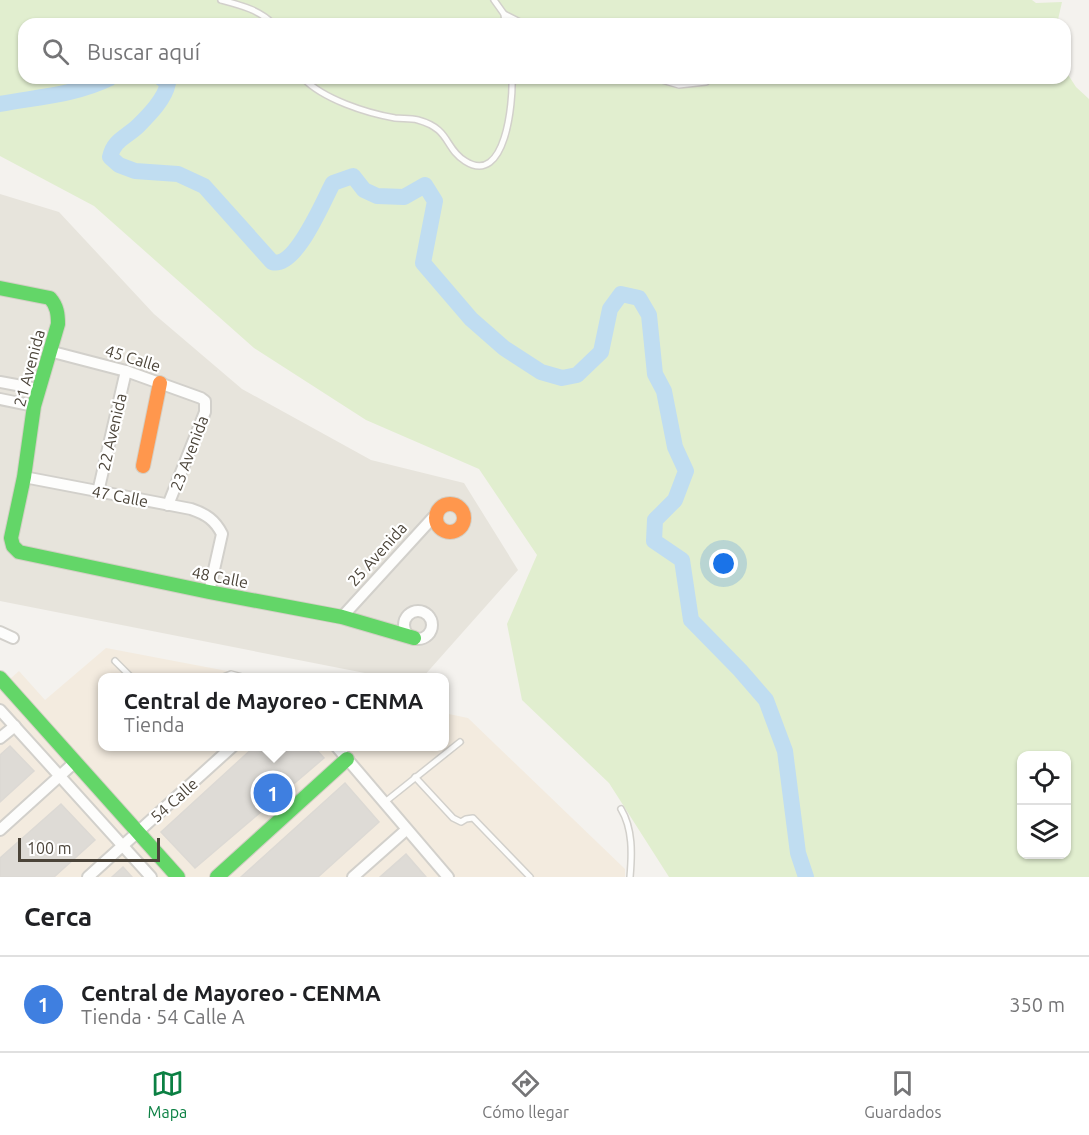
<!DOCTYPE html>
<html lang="es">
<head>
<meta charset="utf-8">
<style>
  :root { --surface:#fff; --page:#f6f6f6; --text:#202124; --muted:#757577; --line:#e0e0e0; --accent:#0b8043 }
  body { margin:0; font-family:Ubuntu,sans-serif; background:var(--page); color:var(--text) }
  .controls { position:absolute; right:18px; bottom:18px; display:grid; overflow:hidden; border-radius:12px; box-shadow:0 2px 4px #0004 }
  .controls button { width:54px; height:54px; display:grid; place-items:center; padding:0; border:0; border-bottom:2px solid var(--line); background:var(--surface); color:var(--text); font:30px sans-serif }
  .scale { position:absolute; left:18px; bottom:15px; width:142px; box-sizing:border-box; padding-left:6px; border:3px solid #4b4439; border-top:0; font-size:16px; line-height:21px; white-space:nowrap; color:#4b4439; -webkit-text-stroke:4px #fff; paint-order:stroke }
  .you { position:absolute; left:724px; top:564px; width:21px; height:21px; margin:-15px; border:4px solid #fff; border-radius:50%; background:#1a73e8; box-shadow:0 0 0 9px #1a73e833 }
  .badge { display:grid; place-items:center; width:39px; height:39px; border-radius:50%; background:var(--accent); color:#fff; font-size:20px; font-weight:700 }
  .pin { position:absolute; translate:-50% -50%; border:3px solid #fff; box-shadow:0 2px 6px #0006 }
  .popup { position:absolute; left:98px; top:673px; width:351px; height:78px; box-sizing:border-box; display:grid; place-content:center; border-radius:12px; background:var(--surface); filter:drop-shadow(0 2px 4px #0005); font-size:20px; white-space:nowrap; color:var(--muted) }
  .popup b { font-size:22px; color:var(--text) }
  .popup::after { content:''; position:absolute; left:50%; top:100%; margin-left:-12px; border:12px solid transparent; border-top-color:var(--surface) }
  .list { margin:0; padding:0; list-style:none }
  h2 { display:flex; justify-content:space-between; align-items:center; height:78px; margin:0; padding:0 24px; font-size:26px }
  h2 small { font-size:20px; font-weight:400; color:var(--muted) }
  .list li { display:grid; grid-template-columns:39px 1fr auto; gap:18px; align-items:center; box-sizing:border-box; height:96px; padding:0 24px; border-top:2px solid var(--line) }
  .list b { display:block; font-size:22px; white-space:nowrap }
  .list p { margin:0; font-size:20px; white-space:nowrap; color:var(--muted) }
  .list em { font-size:20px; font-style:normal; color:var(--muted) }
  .icon { flex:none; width:33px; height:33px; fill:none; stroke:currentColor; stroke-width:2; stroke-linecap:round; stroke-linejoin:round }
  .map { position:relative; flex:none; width:1089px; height:877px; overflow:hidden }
  .search { position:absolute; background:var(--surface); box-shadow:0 2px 4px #0004; left:18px; right:18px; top:18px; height:66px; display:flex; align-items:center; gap:15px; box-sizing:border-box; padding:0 21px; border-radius:18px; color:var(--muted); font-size:22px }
  .sheet { height:174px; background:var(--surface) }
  nav { display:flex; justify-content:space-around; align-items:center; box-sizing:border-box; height:84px; border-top:2px solid var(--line); background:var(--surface); font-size:16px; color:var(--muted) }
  nav a { display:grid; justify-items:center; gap:3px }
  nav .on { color:var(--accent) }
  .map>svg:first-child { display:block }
</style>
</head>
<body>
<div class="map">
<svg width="1089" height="877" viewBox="0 0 1089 877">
  <rect width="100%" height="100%" fill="#f4f2ee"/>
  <polygon fill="#e7e4dc" points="0,194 59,212 154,314 242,389 371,460 464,483 518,570 423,677 385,677 0,601"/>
  <polygon fill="#f3ebdf" points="106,648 259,677 102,678 102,746 444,746 444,713 468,718 625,869 625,877 0,877 0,688 19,671 45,700"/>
  <path fill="#e1eecf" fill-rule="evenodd" d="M0,0H1032L1036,3L1062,2L1057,24H24V78H1065V70L1076,87L1089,99V877H669L609,783L522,700L507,624L537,555L479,469L366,420L254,348L94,206L0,156ZM1022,756H1066V854H1022Z"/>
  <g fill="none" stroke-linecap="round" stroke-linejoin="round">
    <g stroke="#c0ddf1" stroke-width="16">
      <path d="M161,78L168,83C165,99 149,115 138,126C125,138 114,140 110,157L119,165L135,171L178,174L204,186L272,262C296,269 323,201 333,183L353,176L364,190L377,196L404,197L425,185L435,201L423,263L471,319L504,348L541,372L562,378L577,375L601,352L610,309L621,294L639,298L649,315L655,374L664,391L675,447L686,471L675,500L655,520L654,541L682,560L691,620L740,670L766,700L785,751L798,853L806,877"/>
      <path d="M0,104C37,97 75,95 110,78"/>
    </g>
  </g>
  <g fill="#dedbd6" stroke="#dcd9d4" stroke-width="1.5">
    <polygon points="10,746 34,771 0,802 0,755"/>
    <polygon points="255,746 313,746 324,758 195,868 161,832"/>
    <polygon points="345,783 379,822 318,877 241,877"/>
    <polygon points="61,804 95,840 54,877 0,877 0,858"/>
    <polygon points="406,854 426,877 380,877"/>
    <polygon points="123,867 132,877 112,877"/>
  </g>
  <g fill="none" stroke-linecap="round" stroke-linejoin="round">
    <g stroke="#d2d0cb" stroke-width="8">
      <g id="lane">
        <path d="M221,0C240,5 260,10 273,24"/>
        <polyline points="494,0 504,14 524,24"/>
        <polyline points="504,14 505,24"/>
        <path d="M303,78C323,99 366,113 395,118C402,119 410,118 418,120C451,129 444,148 465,161C506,187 513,101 512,78"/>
        <polyline points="655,78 679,85 706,82"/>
        <polyline points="115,661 132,678"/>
        <polyline points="221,678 231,674 246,678"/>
        <polyline points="415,777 453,818 461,822 466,819 473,818 530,877"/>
        <polyline points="385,802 460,742"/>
        <path d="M621,809C633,829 632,854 630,877"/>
      </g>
    </g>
    <g stroke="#d2d0cb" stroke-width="14">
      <g id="street">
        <polyline points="49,351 126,371 201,398 205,401 205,412 168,505"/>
        <polyline points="0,382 38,389"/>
        <polyline points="0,399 34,406"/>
        <path d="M24,477L191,509C206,514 215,520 222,534L209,592"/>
        <polyline points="98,492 126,371"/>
        <circle cx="418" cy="625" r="14"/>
        <polyline points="342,617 438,512"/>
        <polyline points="0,632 13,638"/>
        <polyline points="0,710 151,877"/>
        <polyline points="0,738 15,726"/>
        <polyline points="336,746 448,877"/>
        <polyline points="0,830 74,763"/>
        <polyline points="88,877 233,746"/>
        <polyline points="353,877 406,830"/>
      </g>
    </g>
    <g stroke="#d3cfc5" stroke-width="16">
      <g id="fast">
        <path d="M0,288L50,298C57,306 58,314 58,324L34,406L24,477L11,538L13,546L19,552L209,592L342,617L414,638"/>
        <polyline points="0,678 178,877"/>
        <polyline points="217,877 347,759"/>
      </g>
    </g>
    <g stroke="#d3cfc5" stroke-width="16">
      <g id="slow">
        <polyline points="143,466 160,383"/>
        <circle cx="450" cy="518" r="14"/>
      </g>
    </g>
    <use href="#lane" stroke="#fdfdfc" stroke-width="5"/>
    <use href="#street" stroke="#fdfdfc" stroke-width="10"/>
    <use href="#fast" stroke="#63d668" stroke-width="14"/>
    <use href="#slow" stroke="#ff974d" stroke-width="14"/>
  </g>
  <g text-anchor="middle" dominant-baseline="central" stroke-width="4.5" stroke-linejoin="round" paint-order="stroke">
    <g font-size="16" fill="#4b4439" stroke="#fff">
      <text transform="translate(133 358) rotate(17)">45 Calle</text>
      <text transform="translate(29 368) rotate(-75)">21 Avenida</text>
      <text transform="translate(112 432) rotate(-77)">22 Avenida</text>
      <text transform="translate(189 453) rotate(-69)">23 Avenida</text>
      <text transform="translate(120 496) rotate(11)">47 Calle</text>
      <text transform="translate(377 554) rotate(-48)">25 Avenida</text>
      <text transform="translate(220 577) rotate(11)">48 Calle</text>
      <text transform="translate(174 800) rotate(-42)">54 Calle</text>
    </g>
  </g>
</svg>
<div class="controls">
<button><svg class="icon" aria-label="locate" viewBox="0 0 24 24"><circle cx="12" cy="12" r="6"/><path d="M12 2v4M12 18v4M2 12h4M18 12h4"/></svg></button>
<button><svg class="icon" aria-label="layers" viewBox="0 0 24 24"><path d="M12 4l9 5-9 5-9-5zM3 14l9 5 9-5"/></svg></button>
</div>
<div class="scale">100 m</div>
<div class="you"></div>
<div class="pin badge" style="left:273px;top:793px;background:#3f7fe0">1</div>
<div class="popup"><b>Central de Mayoreo - CENMA</b>Tienda</div>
<div class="search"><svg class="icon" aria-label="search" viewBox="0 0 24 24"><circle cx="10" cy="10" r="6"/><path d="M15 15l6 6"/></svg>Buscar aquí</div>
</div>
<section class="sheet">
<h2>Cerca<small></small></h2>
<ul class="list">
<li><span class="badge" style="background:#3f7fe0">1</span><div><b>Central de Mayoreo - CENMA</b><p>Tienda · 54 Calle A</p></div><em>350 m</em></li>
</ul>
</section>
<nav>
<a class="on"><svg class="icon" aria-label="map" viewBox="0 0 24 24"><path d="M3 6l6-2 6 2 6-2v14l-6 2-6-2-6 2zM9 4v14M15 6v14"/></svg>Mapa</a>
<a><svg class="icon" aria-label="directions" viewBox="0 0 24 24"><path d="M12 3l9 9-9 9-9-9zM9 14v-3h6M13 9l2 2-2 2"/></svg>Cómo llegar</a>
<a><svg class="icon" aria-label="saved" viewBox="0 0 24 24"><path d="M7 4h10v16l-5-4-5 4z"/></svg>Guardados</a>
</nav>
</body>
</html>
